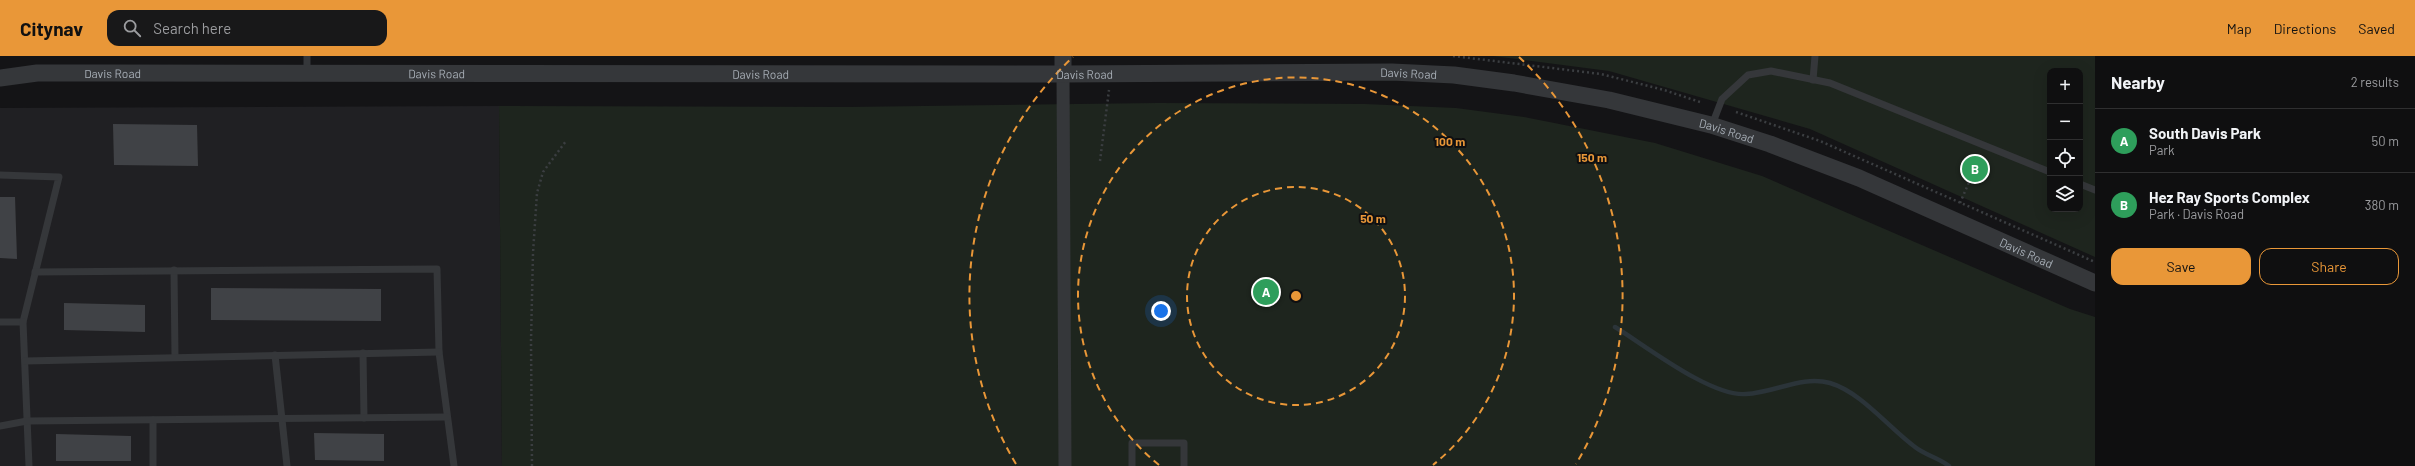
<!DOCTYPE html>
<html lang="en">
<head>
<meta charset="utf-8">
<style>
  :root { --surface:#0f0f10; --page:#181819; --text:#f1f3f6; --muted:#9b9c9f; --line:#2f2f30; --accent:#e99738 }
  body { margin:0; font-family:Barlow,sans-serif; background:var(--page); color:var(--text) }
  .controls { position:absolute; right:12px; top:12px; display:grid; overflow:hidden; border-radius:8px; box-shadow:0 4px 16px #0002 }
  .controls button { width:36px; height:36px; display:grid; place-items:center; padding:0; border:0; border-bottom:1px solid var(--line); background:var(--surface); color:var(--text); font:20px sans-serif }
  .you { position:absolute; left:1161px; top:255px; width:14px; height:14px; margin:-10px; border:3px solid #fff; border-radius:50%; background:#1a73e8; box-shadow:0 0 0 6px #1a73e833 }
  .badge { display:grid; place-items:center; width:26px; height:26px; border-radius:50%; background:var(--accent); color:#fff; font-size:13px; font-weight:700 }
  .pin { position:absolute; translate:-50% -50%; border:2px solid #fff; box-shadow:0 1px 4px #0006 }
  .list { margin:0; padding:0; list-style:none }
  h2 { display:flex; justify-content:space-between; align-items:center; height:52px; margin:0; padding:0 16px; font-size:17px }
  h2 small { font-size:13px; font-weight:400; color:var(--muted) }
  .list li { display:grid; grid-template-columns:26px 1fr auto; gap:12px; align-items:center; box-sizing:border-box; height:64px; padding:0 16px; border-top:1px solid var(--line) }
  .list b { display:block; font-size:15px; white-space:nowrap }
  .list p { margin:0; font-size:13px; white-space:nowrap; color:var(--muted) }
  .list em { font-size:13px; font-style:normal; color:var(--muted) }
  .actions { display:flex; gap:8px; padding:12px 16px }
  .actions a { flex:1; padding:9px 0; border:1px solid var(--accent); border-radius:12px; text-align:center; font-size:14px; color:var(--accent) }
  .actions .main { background:var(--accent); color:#111 }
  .icon { flex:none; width:22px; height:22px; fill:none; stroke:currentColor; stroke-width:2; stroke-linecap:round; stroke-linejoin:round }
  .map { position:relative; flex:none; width:2095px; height:410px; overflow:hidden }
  header { display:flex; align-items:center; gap:24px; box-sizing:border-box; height:56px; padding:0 20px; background:var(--accent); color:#111 }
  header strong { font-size:19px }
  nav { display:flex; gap:22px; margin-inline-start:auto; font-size:14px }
  .search { width:280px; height:36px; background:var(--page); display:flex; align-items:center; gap:10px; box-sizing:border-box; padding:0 14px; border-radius:12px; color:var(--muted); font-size:15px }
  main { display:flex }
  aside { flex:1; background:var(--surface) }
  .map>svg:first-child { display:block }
</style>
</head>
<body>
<header>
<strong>Citynav</strong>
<div class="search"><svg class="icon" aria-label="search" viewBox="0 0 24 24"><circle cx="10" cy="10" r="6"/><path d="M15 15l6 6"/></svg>Search here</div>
<nav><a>Map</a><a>Directions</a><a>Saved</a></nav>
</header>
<main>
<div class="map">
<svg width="2095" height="410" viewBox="0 0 2095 410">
  <rect width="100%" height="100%" fill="#141416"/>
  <polygon fill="#202023" points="499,50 502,410 0,410 0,52"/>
  <g fill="#1e251e" fill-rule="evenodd">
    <path d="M1493,0H2095V201L1810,73L1609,15ZM2050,15H2080V153H2050Z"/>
    <polygon points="1158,47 1365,48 1456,52 1524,61 1655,87 1762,120 2070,253 2095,261 2095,410 502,410 499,50 848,51"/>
  </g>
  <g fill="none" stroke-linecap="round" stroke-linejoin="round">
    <path stroke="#2b3439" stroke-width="4.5" d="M1615,271C1646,290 1711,341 1746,338C1774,337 1802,319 1830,327C1861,336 1889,372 1915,391C1925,399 1939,402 1949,410"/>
  </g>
  <g fill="#404246">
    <polygon points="113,68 197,69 198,110 114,109"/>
    <polygon points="0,141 15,141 17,203 0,202"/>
    <polygon points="211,232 381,233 381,265 211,264"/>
    <polygon points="64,247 145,249 145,276 64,274"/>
    <polygon points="314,377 384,378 384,405 315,404"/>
    <polygon points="56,378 131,380 131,405 56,405"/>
  </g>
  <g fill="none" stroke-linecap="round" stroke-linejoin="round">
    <g stroke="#3b3e41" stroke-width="2.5" stroke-dasharray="2 3" stroke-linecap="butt">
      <polyline points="1453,0 1601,18 1664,34 1700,46"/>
      <polyline points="1736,56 1820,85 2095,206"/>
      <polyline points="1100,105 1109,34"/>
      <polyline points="1960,147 1973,117"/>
      <polyline points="532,410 531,285 533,197 537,137 543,116 566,85"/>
    </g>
    <g stroke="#35373a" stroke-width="7">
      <polyline points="307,0 307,17"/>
      <polyline points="1813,24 1815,0"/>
      <polyline points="1712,69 1722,43 1748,19 1771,15 1830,27 2050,116"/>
      <polyline points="0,119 59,121 23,266 0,266"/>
      <polyline points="2080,128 2095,134"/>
      <polyline points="174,214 175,301"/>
      <polyline points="35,216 437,213 439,296 454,410"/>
      <polyline points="23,266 29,410"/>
      <polyline points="363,297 364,362"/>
      <polyline points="275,299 287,410"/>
      <polyline points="25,305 439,296"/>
      <polyline points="153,364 153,410"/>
      <polyline points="0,370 27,365 447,361"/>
      <polyline points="1132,410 1132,387 1184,387 1184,410"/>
    </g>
    <polyline stroke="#35373a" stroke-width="13" points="1063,18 1065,410"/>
    <g stroke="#35373a" stroke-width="17">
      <polyline points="1063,0 1063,18"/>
      <path id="s1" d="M0,22L37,17H107L1063,18L1392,16L1454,19L1514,27L1609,44L1711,69L1770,88L1859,122L2095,227"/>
    </g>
  </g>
  <g fill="none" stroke="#e99738" stroke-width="2" stroke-dasharray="7 5">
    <circle cx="1296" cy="240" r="109"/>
    <path d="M1159 409A218 218 0 1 1 1433 409"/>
    <path d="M1016 408A327 327 0 0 1 1073 1M1519 1A327 327 0 0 1 1576 408"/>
  </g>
  <g text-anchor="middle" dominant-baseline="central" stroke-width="4" stroke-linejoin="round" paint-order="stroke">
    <g font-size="12" fill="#a6adb5" stroke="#0f0f11">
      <text stroke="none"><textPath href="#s1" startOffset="113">Davis Road</textPath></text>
      <text stroke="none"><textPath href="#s1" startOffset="437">Davis Road</textPath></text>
      <text stroke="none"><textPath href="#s1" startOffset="1409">Davis Road</textPath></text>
      <text stroke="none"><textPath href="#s1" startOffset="761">Davis Road</textPath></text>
      <text stroke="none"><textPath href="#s1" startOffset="1085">Davis Road</textPath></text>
      <text stroke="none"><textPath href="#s1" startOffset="1733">Davis Road</textPath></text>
      <text stroke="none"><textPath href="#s1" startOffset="2057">Davis Road</textPath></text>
    </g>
  </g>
  <circle cx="1296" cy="240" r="6" fill="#e99738" stroke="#0f0f11" stroke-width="2"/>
  <g font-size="12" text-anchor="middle" font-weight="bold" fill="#e99738" stroke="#0f0f11" stroke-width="4" stroke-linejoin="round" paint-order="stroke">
    <text x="1450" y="90">100 m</text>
    <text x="1592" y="106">150 m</text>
    <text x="1373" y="167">50 m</text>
  </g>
</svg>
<div class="controls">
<button>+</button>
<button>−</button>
<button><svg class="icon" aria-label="locate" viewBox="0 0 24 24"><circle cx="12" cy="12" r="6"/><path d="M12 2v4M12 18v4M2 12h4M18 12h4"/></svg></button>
<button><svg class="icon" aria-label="layers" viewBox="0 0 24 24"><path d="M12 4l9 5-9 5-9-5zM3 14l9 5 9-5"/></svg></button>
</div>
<div class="you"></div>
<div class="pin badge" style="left:1266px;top:236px;background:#2e9e5b">A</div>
<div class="pin badge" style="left:1975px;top:113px;background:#2e9e5b">B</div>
</div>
<aside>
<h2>Nearby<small>2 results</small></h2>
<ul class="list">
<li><span class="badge" style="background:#2e9e5b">A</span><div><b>South Davis Park</b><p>Park</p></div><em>50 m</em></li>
<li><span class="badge" style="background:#2e9e5b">B</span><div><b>Hez Ray Sports Complex</b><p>Park · Davis Road</p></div><em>380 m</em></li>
</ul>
<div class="actions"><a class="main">Save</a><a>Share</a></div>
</aside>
</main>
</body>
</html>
